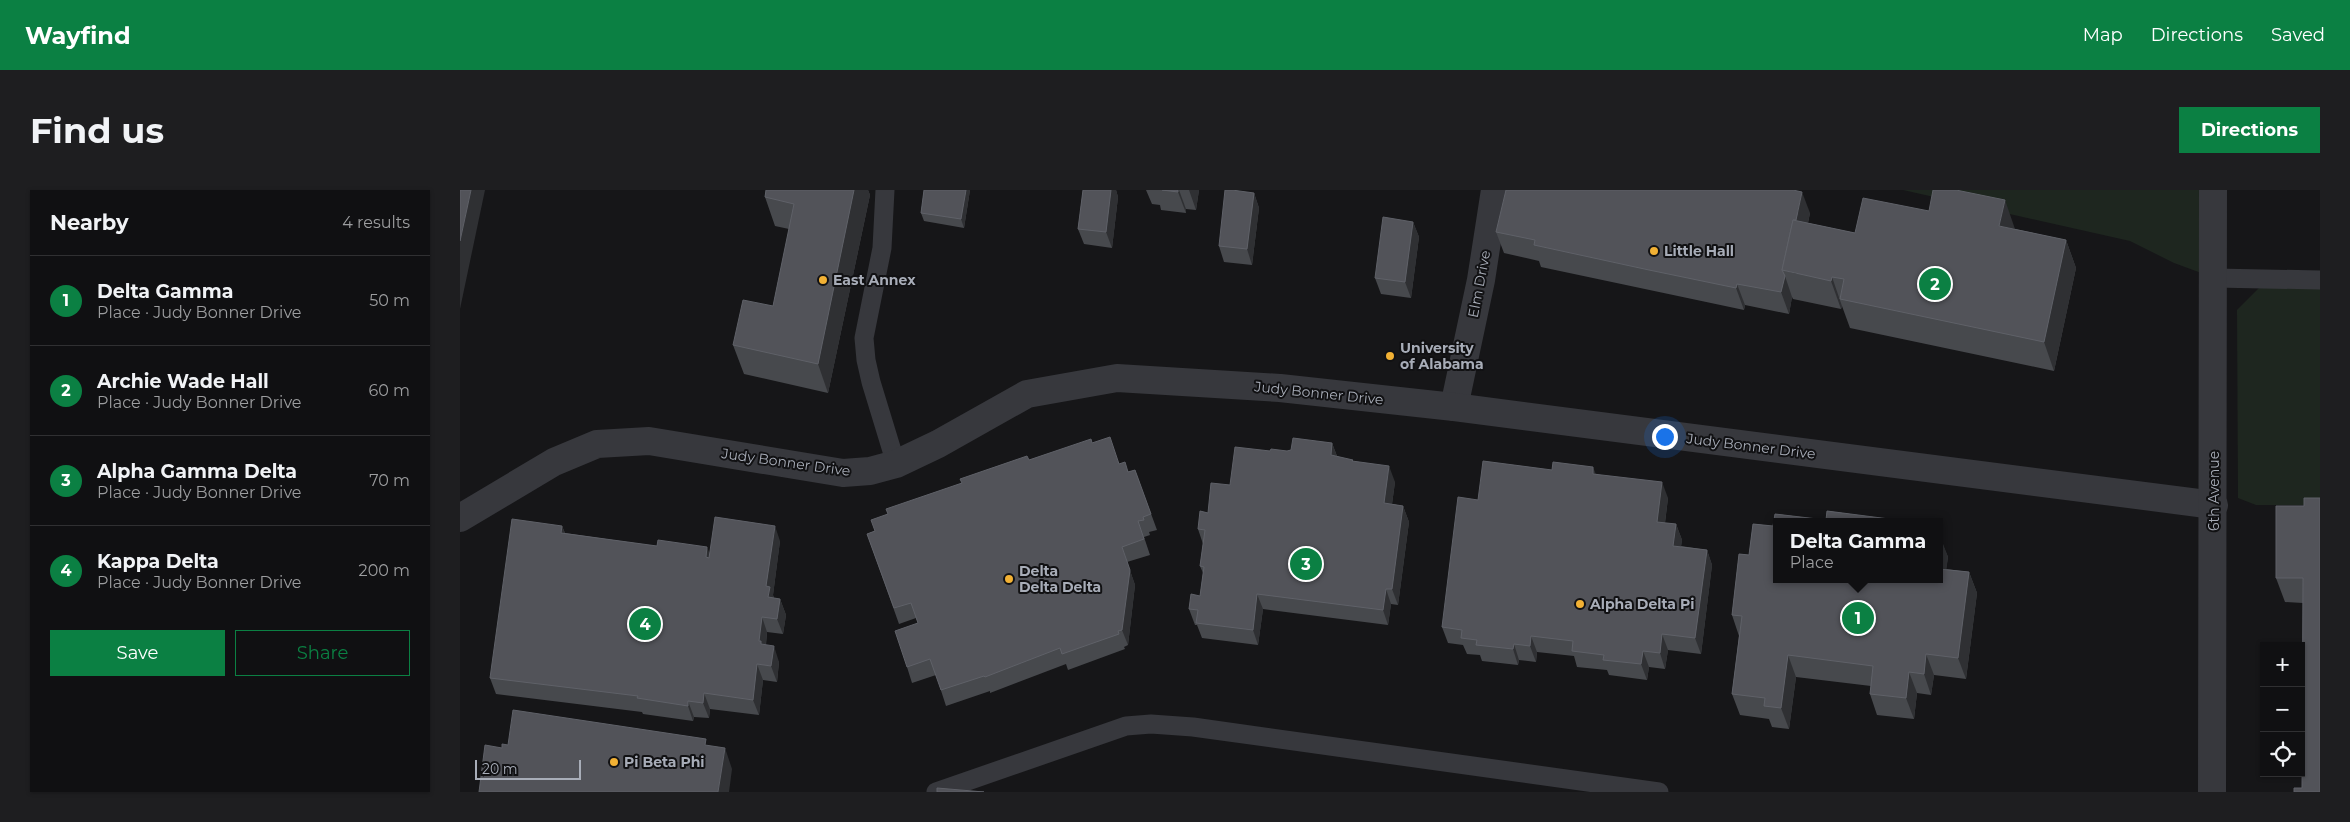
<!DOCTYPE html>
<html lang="en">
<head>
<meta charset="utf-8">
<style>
  :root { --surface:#101012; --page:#1e1e20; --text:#f1f3f6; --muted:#9c9d9f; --line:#303032; --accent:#0b8043 }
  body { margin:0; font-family:Montserrat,sans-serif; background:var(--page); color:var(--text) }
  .controls { position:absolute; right:15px; bottom:15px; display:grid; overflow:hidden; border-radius:0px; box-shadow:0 1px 4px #0004 }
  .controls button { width:45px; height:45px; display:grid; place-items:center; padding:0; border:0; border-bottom:1px solid var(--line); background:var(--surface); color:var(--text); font:25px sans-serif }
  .scale { position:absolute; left:15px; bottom:12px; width:106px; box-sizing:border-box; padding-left:5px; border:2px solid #a8adb8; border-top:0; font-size:14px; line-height:18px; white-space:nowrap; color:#a8adb8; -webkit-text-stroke:4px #111113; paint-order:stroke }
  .you { position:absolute; left:1204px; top:246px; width:18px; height:18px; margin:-12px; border:4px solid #fff; border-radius:50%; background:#1a73e8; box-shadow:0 0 0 8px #1a73e833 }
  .badge { display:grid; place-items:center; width:32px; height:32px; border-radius:50%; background:var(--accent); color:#fff; font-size:16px; font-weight:700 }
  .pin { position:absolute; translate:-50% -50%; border:2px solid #fff; box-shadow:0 1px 5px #0006 }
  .popup { position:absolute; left:1313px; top:328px; width:170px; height:65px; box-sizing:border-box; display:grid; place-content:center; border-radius:0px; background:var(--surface); filter:drop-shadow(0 1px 4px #0005); font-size:16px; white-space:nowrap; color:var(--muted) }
  .popup b { font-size:19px; color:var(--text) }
  .popup::after { content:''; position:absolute; left:50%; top:100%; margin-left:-10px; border:10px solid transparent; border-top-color:var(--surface) }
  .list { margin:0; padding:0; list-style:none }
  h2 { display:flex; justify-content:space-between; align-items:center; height:65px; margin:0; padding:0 20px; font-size:21px }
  h2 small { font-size:16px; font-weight:400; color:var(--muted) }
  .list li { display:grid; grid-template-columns:32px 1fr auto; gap:15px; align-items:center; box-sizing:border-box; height:90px; padding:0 20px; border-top:1px solid var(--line) }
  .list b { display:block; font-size:19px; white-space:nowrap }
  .list p { margin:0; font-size:16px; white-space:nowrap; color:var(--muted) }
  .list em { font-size:16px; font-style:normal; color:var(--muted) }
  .actions { display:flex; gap:10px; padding:15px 20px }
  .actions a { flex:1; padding:11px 0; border:1px solid var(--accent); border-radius:0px; text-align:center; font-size:18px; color:var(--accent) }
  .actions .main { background:var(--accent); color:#fff }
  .icon { flex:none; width:28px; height:28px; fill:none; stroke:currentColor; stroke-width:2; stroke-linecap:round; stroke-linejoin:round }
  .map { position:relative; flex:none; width:1860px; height:602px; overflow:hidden; border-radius:0px }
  header { display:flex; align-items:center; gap:30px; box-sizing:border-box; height:70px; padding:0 25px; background:var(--accent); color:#fff }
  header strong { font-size:24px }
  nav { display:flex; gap:28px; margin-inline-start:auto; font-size:18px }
  .intro { display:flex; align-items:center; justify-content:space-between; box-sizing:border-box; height:120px; padding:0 30px }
  h1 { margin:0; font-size:35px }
  .button { padding:12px 22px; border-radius:0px; background:var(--accent); color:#fff; font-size:18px; font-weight:700 }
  main { display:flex; gap:30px; padding:0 30px }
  aside { flex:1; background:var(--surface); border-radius:0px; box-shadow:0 1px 4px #0004 }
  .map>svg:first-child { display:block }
</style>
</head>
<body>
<header>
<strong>Wayfind</strong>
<nav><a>Map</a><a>Directions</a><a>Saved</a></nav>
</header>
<div class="intro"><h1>Find us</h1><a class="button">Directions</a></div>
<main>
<aside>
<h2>Nearby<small>4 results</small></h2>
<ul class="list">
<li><span class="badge">1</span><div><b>Delta Gamma</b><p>Place · Judy Bonner Drive</p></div><em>50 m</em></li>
<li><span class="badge">2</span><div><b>Archie Wade Hall</b><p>Place · Judy Bonner Drive</p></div><em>60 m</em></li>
<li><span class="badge">3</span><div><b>Alpha Gamma Delta</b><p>Place · Judy Bonner Drive</p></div><em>70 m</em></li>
<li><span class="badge">4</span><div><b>Kappa Delta</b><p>Place · Judy Bonner Drive</p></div><em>200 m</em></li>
</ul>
<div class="actions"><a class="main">Save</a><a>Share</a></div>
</aside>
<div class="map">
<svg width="1860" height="602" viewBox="0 0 1860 602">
  <rect width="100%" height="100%" fill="#161618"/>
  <g fill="#1e261f">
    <polygon points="1443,0 1753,0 1755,88 1714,73 1670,51"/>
    <polygon points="1800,97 1860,97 1860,315 1796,315 1778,308 1777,120"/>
  </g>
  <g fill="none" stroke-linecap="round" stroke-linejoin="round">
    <g stroke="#37383d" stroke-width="19">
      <polyline points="425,0 422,58 404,148 406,170 411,192 436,274"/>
      <polyline points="1755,88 1860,90"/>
      <polyline points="476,602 666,536 691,534 733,537 1199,602"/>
    </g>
    <g stroke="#37383d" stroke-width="28">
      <polyline points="994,217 1021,90 1035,0"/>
      <polyline points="0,328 94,272 137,254 189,251 383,283 410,281 436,274 478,254 567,204 657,188 820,198 994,217 1754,315"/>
      <polyline points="1752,602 1753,0"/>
    </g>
  </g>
  <g fill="#47494d">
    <polygon points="306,0 408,0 410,5 368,203 284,184 273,155 313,116 329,39 315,36 305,7"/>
    <polygon points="464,0 510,0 504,38 464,31 461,23"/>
    <polygon points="623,0 656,0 658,7 652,58 624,54 618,39"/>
    <polygon points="686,0 739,0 736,20 726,19 726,23 701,20 700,15 692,14"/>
    <polygon points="794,3 799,18 792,75 764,72 759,56"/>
    <polygon points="1350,23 1348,33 1395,43 1555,39 1606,50 1616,78 1594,181 1390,138 1382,116 1381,119 1333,109 1332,107 1329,124 1285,115 1284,120 1081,77 1079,71 1044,63 1036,42"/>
    <polygon points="953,32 959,47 951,108 921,104 915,88"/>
    <polygon points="632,253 669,282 675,280 697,340 689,342 690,345 684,347 690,365 667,372 675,395 668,455 664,457 665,459 608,480 606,474 530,503 530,501 486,516 476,485 452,493 447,477 458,433 456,428 439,434 407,344 415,341 428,324 502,293 569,270"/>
    <polygon points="872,253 877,266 893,272 935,292 932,314 943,316 949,332 938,415 931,414 928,435 803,419 798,455 742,448 737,435 735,435 729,419 740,406 743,383 740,376 743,354 738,339 748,323 770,295 827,261"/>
    <polygon points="1092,280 1136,284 1208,308 1205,333 1216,334 1222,350 1221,356 1247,360 1252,375 1241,464 1208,460 1205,479 1189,477 1187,490 1149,485 1147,480 1117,477 1114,466 1077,462 1076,472 1059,470 1058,475 1022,471 1020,465 1007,464 1003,455 988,453 982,437 1018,310"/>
    <polygon points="1844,316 1842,598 1843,413 1825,412 1816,388"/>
    <polygon points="1367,321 1437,330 1438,332 1317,332 1317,389 1479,389 1479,346 1488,367 1486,379 1509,382 1517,403 1506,489 1474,485 1471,505 1457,503 1454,529 1417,525 1410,504 1411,496 1336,487 1329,539 1312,537 1309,529 1280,525 1272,504 1279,446 1272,425 1279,364 1289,365 1293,334 1313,336 1315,324 1366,330"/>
    <polygon points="102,336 105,343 250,364 320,351 313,405 314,408 320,409 326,425 323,444 307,442 306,455 319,472 317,492 303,490 299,525 250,519 249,528 234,527 233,531 183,524 182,522 36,504 30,488"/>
  </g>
  <g fill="#2f3033">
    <polygon points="11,0 25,0 0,119 0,51"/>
    <polygon points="394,0 408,0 410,5 368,203 358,174"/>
    <polygon points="506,0 510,0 504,38 501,29"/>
    <polygon points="651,0 656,0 658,7 652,58 646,42"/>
    <polygon points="718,0 719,0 726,19 726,23 718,2"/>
    <polygon points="729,0 739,0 736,20"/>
    <polygon points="1342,2 1350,23 1337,84 1326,81"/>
    <polygon points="794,3 799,18 792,75 787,59"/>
    <polygon points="1545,10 1555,39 1539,36"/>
    <polygon points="953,32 959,47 951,108 945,92"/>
    <polygon points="1606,50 1616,78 1594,181 1584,152"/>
    <polygon points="1325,86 1332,107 1329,124 1321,102"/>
    <polygon points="1372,87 1382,116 1381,119 1371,91"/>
    <polygon points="1277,94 1285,115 1284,120 1276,98"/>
    <polygon points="872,253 878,269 871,265"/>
    <polygon points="929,276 935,292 930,329 924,313"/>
    <polygon points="1133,277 1139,292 1133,284"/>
    <polygon points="1202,292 1208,308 1203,348 1197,332"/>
    <polygon points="943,316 949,332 938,415 932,399"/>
    <polygon points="1216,334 1222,350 1219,371 1213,356"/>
    <polygon points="102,336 108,351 101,343"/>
    <polygon points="315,336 320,351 313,405 315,412 308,407 306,396"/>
    <polygon points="1480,346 1488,367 1484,399 1479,387"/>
    <polygon points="247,357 253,372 246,367"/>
    <polygon points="662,357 675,395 668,455 662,440"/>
    <polygon points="1247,360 1252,375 1241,464 1235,448"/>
    <polygon points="1509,382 1517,403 1506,489 1498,468"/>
    <polygon points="926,399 931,414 928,435 923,420"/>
    <polygon points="797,404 803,419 798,455 793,440"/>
    <polygon points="320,409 326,425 323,444 317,429"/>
    <polygon points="302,427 307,442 305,461 299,451"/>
    <polygon points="1202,444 1208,460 1205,479 1200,463"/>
    <polygon points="1071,446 1077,462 1076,472 1070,456"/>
    <polygon points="1054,454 1059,470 1058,475 1053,459"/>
    <polygon points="314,456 319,472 317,492 311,476"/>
    <polygon points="1183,461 1189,477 1187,490 1181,474"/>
    <polygon points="1466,464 1474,485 1471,505 1464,484"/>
    <polygon points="1328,465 1336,487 1329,539 1321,518"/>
    <polygon points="297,474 303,490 299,525 293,510"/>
    <polygon points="1449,482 1457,503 1454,529 1446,508"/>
    <polygon points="244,503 250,519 249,528 243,513"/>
    <polygon points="228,511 234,527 233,531 228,516"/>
    <polygon points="265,558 272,579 269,602 258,602"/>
  </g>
  <g fill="#525359" stroke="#5f6168">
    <polygon points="0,0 11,0 0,51"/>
    <polygon points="306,0 394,0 358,174 273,155 283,110 313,116 334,14 305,7"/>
    <polygon points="464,0 506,0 501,29 461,23"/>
    <polygon points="623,0 651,0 646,42 618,39"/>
    <polygon points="702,0 718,0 718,2"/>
    <polygon points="765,0 772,0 794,3 787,59 759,56"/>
    <polygon points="1046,0 1333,0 1342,2 1336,30 1333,30 1322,80 1325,86 1321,102 1277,94 1276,98 1189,80 1074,55 1075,50 1036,42"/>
    <polygon points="1473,0 1496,0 1545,10 1539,36 1606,50 1584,152 1380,109 1384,89 1372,87 1371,91 1322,80 1333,30 1395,43 1403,8 1469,21"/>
    <polygon points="923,27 953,32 945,92 915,88"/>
    <polygon points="650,247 659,274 665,272 668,282 675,280 691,324 683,327 684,330 678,331 684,349 662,357 670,380 662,440 658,441 659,444 602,464 600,458 525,487 524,486 481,500 470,469 447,477 435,441 458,433 451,413 434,418 407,344 415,341 411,330 428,324 426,319 502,293 500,289 567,266 569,270 631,249 632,253"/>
    <polygon points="833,248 872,253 871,265 893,270 892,271 929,276 924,313 943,316 932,399 926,399 923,420 797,404 793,440 736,433 738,420 729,419 731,404 740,406 744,377 740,376 745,340 738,339 740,321 748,323 751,293 770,295 775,257 810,261 811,259 827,261 831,260"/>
    <polygon points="1023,271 1092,280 1093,272 1133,277 1133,284 1202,292 1197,332 1216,334 1213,356 1247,360 1235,448 1202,444 1200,463 1183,461 1181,474 1143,470 1144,465 1112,461 1113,451 1071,446 1070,456 1054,454 1053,459 1016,455 1017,450 1001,448 1002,440 982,437 998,307 1018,310"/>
    <polygon points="1844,308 1860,308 1860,602 1834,602 1834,598 1842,598 1843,388 1816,388 1816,316 1844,316"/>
    <polygon points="1367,321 1437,330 1437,332 1317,332 1317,389 1479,389 1479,379 1509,382 1498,468 1466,464 1464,484 1449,482 1446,508 1410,504 1413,476 1328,465 1321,518 1304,516 1305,508 1272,504 1282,426 1272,425 1279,364 1289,365 1293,334 1313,336 1315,324 1366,330"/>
    <polygon points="255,327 315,336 306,396 310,397 308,407 320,409 317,429 302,427 299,451 301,451 301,454 314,456 311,476 297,474 293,510 244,503 243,513 228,511 228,516 177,508 178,506 30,488 52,329 102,336 101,343 197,356 198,350 247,357 246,367 249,368"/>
    <polygon points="53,520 246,549 245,555 265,558 258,602 19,602 25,555 42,558 42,554 48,555"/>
    <polygon points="477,598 524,602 477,602"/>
  </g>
  <g fill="#f2b134" stroke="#111113" stroke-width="2">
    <circle cx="1194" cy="61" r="5"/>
    <circle cx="363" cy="90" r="5"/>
    <circle cx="930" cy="166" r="5"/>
    <circle cx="549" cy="389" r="5"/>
    <circle cx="1120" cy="414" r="5"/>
    <circle cx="154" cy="572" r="5"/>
  </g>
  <g text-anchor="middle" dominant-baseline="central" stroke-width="4" stroke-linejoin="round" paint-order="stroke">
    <g font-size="14" font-weight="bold" fill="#a8adb8" stroke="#111113" text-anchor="start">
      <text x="1204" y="61">Little Hall</text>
      <text x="373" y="90">East Annex</text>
      <text x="940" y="158">University<tspan x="940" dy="16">of Alabama</tspan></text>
      <text x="559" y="381">Delta<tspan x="559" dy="16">Delta Delta</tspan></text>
      <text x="1130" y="414">Alpha Delta Pi</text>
      <text x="164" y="572">Pi Beta Phi</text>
    </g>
    <g font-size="14" fill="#a8adb8" stroke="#111113">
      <text transform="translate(1019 94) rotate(-79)">Elm Drive</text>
      <text transform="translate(859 203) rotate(6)">Judy Bonner Drive</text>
      <text transform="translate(1291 256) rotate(7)">Judy Bonner Drive</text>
      <text transform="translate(326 272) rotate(8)">Judy Bonner Drive</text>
      <text transform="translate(1754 301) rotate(-90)">6th Avenue</text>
    </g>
  </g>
</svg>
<div class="controls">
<button>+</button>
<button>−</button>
<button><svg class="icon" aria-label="locate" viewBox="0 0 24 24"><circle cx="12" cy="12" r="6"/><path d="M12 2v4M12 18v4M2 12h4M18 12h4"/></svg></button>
</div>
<div class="scale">20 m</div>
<div class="you"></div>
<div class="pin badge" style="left:1398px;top:428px">1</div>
<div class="popup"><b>Delta Gamma</b>Place</div>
<div class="pin badge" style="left:1475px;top:94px">2</div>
<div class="pin badge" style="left:846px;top:374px">3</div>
<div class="pin badge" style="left:185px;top:434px">4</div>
</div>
</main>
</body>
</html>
